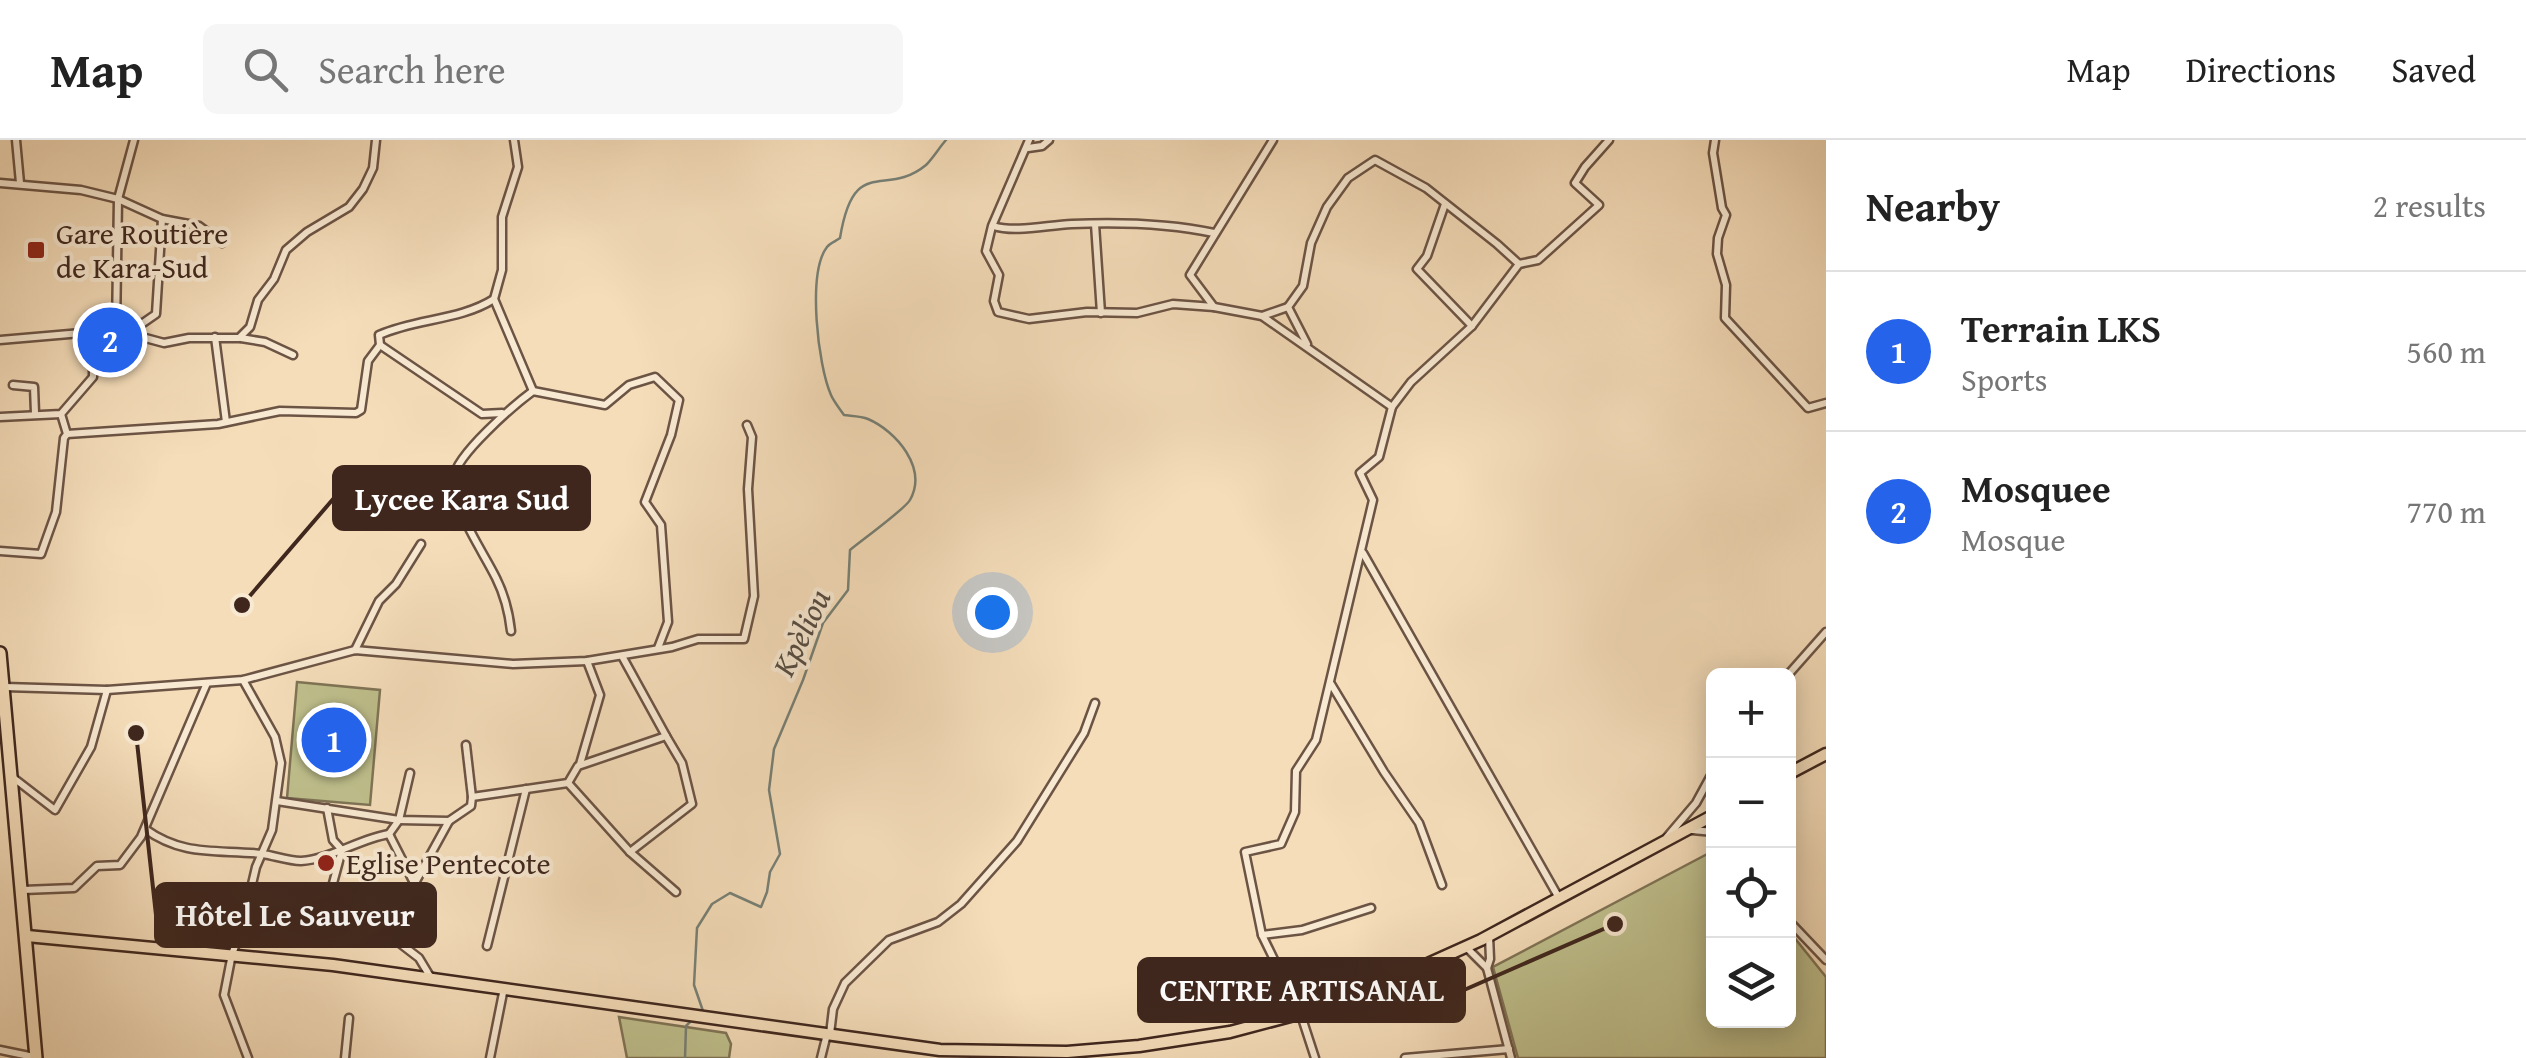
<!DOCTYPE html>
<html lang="en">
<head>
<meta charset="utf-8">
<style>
  :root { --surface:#fff; --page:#f6f6f6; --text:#222; --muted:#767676; --line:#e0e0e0; --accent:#2563eb }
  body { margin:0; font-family:"Gentium Book Plus",serif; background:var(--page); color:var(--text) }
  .controls { position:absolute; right:30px; bottom:30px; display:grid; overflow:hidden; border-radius:15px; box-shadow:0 5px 25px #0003 }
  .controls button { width:90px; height:90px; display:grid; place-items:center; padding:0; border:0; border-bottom:2px solid var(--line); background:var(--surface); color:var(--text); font:50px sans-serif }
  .you { position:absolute; left:992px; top:472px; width:35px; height:35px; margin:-25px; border:8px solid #fff; border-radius:50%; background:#1a73e8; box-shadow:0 0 0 15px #1a73e833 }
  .badge { display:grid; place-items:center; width:65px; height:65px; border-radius:50%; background:var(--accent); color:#fff; font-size:32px; font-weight:700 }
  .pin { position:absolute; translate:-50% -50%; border:5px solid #fff; box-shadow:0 2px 10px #0006 }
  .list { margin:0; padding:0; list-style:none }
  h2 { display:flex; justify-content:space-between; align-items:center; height:130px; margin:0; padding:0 40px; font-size:42px }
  h2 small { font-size:32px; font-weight:400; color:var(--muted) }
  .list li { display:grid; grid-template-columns:65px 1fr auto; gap:30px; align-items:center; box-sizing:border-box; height:160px; padding:0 40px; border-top:2px solid var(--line) }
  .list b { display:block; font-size:38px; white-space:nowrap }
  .list p { margin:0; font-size:32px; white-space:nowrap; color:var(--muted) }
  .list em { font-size:32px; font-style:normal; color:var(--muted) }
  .icon { flex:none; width:55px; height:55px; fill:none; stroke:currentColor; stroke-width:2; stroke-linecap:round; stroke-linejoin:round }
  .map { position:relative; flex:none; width:1826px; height:918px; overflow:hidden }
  header { display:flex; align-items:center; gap:60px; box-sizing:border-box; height:140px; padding:0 50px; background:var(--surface); border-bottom:2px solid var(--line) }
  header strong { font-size:48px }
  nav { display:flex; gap:55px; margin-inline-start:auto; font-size:35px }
  .search { width:700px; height:90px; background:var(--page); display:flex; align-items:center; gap:25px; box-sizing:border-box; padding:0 35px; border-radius:15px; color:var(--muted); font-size:38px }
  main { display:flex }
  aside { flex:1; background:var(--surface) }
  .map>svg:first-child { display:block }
</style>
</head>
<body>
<header>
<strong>Map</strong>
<div class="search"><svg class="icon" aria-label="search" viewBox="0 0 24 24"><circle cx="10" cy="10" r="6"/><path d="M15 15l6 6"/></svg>Search here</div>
<nav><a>Map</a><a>Directions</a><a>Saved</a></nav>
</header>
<main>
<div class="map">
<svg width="1826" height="918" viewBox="0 0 1826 918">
  <rect width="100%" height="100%" fill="#f5ddba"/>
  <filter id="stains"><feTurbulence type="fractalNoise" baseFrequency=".002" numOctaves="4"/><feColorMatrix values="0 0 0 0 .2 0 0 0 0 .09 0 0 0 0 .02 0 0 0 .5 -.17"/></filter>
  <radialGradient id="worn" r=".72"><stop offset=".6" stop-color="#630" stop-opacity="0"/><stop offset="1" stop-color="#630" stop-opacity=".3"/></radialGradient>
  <g fill="#bfc08d" stroke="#7f7456" stroke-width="2.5">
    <polygon points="297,542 380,550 370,665 287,658"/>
    <polygon points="1713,711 1714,880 1788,880 1789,791 1826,837 1826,918 1518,918 1493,827"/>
    <polygon points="619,877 726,893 731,904 729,918 627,918"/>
  </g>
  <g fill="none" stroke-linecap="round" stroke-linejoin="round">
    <g stroke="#778076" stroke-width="2.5">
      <path d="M703,871L694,845L697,788L712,764L730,753L761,767L767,752L770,732L780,714L769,650L774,609L803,540L823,483L848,450L850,410C862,400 905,369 910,360C928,328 896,291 868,279C861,276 851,276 844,275C840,269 834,262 831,255C818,226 807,133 827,107C830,103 836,101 840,98C854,13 885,59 926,25C933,18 939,8 946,0"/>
      <polyline points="685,918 686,886 693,879"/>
    </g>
    <g stroke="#6c5445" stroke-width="11">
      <g id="minor">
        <polyline points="16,0 20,43"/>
        <polyline points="514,0 518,27 502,77 502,130 494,159 533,251"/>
        <polyline points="1029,0 992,86 986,111 999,135 994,161 998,172 1029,179 1087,172 1137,173 1173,164 1214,167"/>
        <polyline points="1273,0 1190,135 1214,167 1262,176 1392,267"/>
        <polyline points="1715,0 1713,13 1722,68 1726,75 1718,98 1717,114 1726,145 1725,178 1808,268 1826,263"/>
        <polyline points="1028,8 1042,6 1049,0"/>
        <polyline points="0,43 81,50 118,59 162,79 199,86 222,103"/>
        <polyline points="1445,64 1427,116 1417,129 1472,186"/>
        <polyline points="1095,84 1101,173"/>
        <path d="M993,86C1016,93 1047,85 1072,84C1120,82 1167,83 1214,93"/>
        <polyline points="1262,176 1288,167"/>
        <polyline points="116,184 143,183 156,174 162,79"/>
        <polyline points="116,190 118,59 134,0"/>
        <polyline points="215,197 226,282"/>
        <polyline points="241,198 265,202 293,215"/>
        <polyline points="0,200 116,190 164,203 189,198 239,198 250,187 258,160 274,139 286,110 307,92 349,67 363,49 373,28 376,0"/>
        <polyline points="1307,204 1288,167 1303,146 1311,103 1327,67 1348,38 1375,20 1426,48 1497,104 1519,124"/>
        <polyline points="380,205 482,274 502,273"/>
        <polyline points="13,245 34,247 35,273"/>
        <polyline points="0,277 61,274 93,237 93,190"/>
        <path d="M67,294L218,284L280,271L356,273L361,270L368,221L380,205L379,195C417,178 459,181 494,159"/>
        <polyline points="0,411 41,414 56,372 64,298 67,294 61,274"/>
        <polyline points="1363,413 1559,758"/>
        <path d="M511,491C509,473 504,454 496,438C483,411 451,367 454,337C456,315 514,265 533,251L605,265L629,245L655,237L679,260L671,295L645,362L661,385L668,482L658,508"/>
        <polyline points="355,510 379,461 396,444 421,404"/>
        <polyline points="1787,536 1826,492"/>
        <polyline points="243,540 275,597 281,623 272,690 256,727 241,791 232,814 224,855 248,918"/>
        <polyline points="1331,544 1384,632 1419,683 1442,745"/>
        <polyline points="5,547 107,550 243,540 355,510 513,524 587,521 672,507 698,499 744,499 754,456 748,349 752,297 747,285"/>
        <polyline points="466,605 472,657"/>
        <polyline points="580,624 600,555 587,521"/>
        <polyline points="11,636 55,670 91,607 107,550"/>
        <polyline points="568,643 630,712 692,664 682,623 666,596"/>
        <polyline points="277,661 399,680 449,681 471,666 472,657 568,643 578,626 666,596 622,516"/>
        <polyline points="327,668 333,700 342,710"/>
        <path d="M145,689C184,717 217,709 263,714C275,716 289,721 301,721C331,719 359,699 389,694L399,680L410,633"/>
        <polyline points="1692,690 1714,692"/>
        <polyline points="389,694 413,741"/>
        <polyline points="1667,697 1696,663 1714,630"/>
        <polyline points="630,712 676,752"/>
        <polyline points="23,750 74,748 97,726 120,725 141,697 207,543"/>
        <polyline points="326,769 342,710"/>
        <polyline points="1788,780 1826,820"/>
        <polyline points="1262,795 1302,790 1371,768"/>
        <polyline points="1489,796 1490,819 1487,828 1511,918"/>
        <polyline points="487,806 526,649"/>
        <polyline points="1467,808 1487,828"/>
        <polyline points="431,838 419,818 393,798 389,790 449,681"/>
        <polyline points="830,894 833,869 845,843 889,800 938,782 961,764 1017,701 1084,593 1095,563"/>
        <polyline points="0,910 34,917"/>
        <polyline points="345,918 349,878"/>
        <polyline points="490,918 504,848"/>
        <polyline points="821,918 827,894"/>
        <polyline points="1315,918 1301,875 1262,795 1245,712 1281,704 1295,672 1296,631 1316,600 1373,360 1360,333 1379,317 1392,267 1411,242 1472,186 1519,124 1538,120 1599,65 1575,43 1585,27 1609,0"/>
        <polyline points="1405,918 1509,909"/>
      </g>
    </g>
    <g stroke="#3f271e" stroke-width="15">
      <g id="primary">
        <polyline points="1788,634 1826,614"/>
        <polyline points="27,796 333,825 940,910 1067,912 1139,906 1230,892 1343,862 1481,800 1714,675"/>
      </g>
    </g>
    <g stroke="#3f271e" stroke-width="16">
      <polyline id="trunk" points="0,513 36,918"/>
    </g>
    <use href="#minor" stroke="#f8e9d2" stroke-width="6"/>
    <use href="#primary" stroke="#f5ddba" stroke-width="10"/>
    <use href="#trunk" stroke="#f5ddba" stroke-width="11"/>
  </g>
  <g fill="#8f2418" stroke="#f8e9d2" stroke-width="4">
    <rect x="26" y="100" width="20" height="20" rx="5"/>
    <circle cx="326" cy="723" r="10"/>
  </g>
  <g text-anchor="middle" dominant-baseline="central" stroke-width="8" stroke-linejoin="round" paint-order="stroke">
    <g font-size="30" fill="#3f271e" stroke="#f8e9d2" text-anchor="start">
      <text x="56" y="93">Gare Routière<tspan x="56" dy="34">de Kara-Sud</tspan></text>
      <text x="346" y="723">Eglise Pentecote</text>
    </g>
    <g font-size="32" font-style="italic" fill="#564c42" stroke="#f8e9d2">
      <text transform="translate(801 492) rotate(-64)">Kpèliou</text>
    </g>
  </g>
  <path fill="none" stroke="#3f271e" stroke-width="4" d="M242 465L334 358M136 593L156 775M1615 784L1464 850"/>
  <g fill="#3f271e" stroke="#f8e9d2" stroke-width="4">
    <circle cx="242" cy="465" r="10"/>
    <circle cx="136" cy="593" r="10"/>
    <circle cx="1615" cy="784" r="10"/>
  </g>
  <g fill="#3f271e" stroke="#3f271e" stroke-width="4">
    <rect x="334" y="327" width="255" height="62" rx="10"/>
    <rect x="156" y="744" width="279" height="62" rx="10"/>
    <rect x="1139" y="819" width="325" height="62" rx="10"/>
  </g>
  <g font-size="32" text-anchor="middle" font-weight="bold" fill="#fff">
    <text x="462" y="370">Lycee Kara Sud</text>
    <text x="295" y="786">Hôtel Le Sauveur</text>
    <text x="1302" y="861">CENTRE ARTISANAL</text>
  </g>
  <rect width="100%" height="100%" filter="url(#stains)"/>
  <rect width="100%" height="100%" fill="url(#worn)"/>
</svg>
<div class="controls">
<button>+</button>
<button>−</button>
<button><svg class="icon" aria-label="locate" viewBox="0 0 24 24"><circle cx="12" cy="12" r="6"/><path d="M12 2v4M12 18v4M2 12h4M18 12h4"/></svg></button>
<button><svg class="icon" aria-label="layers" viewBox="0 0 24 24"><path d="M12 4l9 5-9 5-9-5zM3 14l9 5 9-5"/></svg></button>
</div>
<div class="you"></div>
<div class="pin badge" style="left:334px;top:600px">1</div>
<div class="pin badge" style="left:110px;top:200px">2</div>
</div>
<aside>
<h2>Nearby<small>2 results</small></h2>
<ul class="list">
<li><span class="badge">1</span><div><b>Terrain LKS</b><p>Sports</p></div><em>560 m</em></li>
<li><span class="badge">2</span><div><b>Mosquee</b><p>Mosque</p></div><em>770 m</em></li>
</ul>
</aside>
</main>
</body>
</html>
